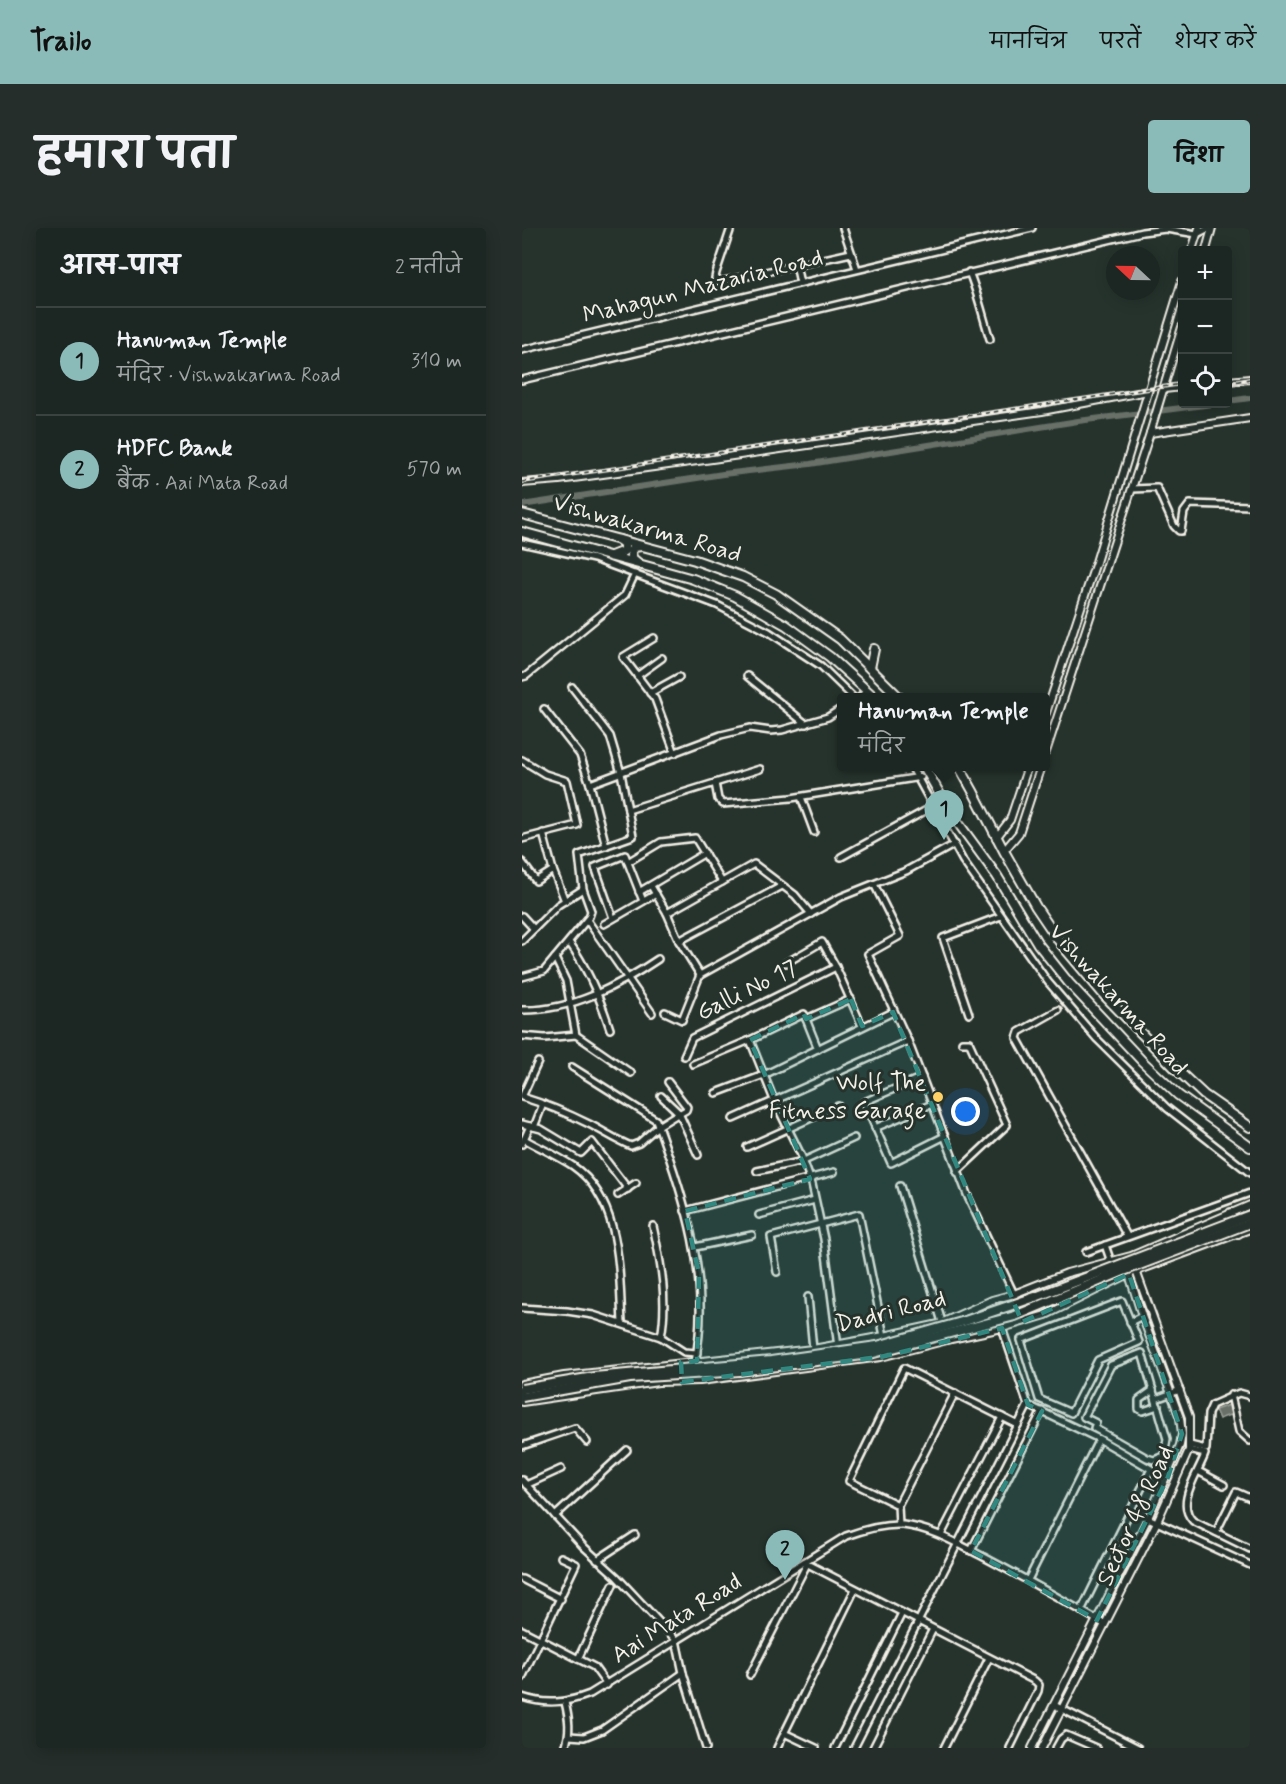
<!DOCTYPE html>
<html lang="hi">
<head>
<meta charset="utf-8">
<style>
  :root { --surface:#1c2622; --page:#252e2a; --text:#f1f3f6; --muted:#a0a5a5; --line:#3a4340; --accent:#8bbbb9 }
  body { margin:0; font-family:Mynerve,"Playpen Sans Deva",sans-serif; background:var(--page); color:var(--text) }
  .controls { position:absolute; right:18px; top:18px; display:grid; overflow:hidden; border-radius:6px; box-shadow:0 3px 15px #0003 }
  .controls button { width:54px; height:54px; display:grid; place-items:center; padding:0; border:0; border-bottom:2px solid var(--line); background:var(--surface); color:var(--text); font:30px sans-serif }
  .compass { position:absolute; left:584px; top:18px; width:54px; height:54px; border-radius:50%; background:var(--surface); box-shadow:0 3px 15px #0003; rotate:292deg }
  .you { position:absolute; left:444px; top:884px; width:21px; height:21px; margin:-15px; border:4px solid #fff; border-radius:50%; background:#1a73e8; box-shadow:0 0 0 9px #1a73e833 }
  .badge { display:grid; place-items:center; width:39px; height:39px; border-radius:50%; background:var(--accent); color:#111; font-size:20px; font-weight:700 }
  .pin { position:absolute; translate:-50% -50px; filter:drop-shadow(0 2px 3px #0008) }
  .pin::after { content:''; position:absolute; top:32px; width:21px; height:18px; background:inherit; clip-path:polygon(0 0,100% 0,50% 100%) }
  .popup { position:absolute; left:315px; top:465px; width:213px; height:78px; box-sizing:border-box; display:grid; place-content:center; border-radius:6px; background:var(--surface); filter:drop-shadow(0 2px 4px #0005); font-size:20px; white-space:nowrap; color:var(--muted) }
  .popup b { font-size:22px; color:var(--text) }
  .popup::after { content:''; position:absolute; left:50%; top:100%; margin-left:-12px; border:12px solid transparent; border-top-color:var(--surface) }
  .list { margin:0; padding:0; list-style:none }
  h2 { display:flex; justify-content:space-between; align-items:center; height:78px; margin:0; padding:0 24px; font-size:26px }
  h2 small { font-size:20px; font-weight:400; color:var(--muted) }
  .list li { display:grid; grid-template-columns:39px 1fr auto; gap:18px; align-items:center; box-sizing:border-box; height:108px; padding:0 24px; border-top:2px solid var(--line) }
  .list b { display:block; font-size:22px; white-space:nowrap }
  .list p { margin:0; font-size:20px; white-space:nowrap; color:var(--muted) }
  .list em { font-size:20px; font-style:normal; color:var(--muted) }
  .icon { flex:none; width:33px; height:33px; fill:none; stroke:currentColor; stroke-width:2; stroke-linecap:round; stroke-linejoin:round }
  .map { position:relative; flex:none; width:728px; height:1520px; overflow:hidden; border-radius:6px }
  header { display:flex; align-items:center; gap:36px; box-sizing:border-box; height:84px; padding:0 30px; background:var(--accent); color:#111 }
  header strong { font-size:28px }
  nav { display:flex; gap:33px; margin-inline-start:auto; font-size:21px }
  .intro { display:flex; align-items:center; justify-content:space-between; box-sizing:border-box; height:144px; padding:0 36px }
  h1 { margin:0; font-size:42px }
  .button { padding:15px 27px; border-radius:6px; background:var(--accent); color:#111; font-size:21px; font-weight:700 }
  main { display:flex; gap:36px; padding:0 36px }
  aside { flex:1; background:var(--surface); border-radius:6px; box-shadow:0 3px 15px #0003 }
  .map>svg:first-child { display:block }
</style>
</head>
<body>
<header>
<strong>Trailo</strong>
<nav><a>मानचित्र</a><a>परतें</a><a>शेयर करें</a></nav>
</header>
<div class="intro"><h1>हमारा पता</h1><a class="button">दिशा</a></div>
<main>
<aside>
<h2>आस-पास<small>2 नतीजे</small></h2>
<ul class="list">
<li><span class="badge">1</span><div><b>Hanuman Temple</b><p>मंदिर · Vishwakarma Road</p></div><em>310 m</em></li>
<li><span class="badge">2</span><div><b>HDFC Bank</b><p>बैंक · Aai Mata Road</p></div><em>570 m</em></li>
</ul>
</aside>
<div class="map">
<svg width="728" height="1520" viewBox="0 0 728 1520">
  <rect width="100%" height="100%" fill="#26332d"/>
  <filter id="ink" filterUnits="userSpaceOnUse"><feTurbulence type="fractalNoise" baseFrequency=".0167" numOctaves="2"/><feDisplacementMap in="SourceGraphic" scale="12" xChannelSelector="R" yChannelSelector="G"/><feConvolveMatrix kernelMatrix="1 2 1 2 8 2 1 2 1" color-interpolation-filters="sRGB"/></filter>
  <g filter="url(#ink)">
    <polygon fill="#676f68" stroke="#9fa39b" stroke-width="1.5" points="710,1176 713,1185 697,1191 693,1182"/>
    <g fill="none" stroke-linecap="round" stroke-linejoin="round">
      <g stroke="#676f68" stroke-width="6">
        <polyline points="706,173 728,170"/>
        <polyline points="0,277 201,246 288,236 556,193 691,176"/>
      </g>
      <g stroke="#f4f1e8" stroke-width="10">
        <g id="minor">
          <polyline points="209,0 194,45 193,50 196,53 203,53 329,25"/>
          <polyline points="321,0 335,41"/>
          <polyline points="274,37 278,55"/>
          <path d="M447,44C456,66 461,89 468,111"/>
          <polyline points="0,122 510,0"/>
          <polyline points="0,152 620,4 644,1 675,6 687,0"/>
          <polyline points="610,261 635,260 652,298 657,303 659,303 662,284 668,276 728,278"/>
          <polyline points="0,315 72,331 195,377 247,404 299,438 332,470"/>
          <polyline points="132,410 101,429 133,471 153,525"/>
          <polyline points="115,448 140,430"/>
          <polyline points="225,448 284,496"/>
          <polyline points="0,449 4,448 103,367 113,346"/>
          <polyline points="128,465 157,449"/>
          <polyline points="337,470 345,463"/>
          <polyline points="22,481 58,527 68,556 84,618"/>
          <polyline points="0,532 23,546 45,553 55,597 0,611"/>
          <polyline points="389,538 441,633 526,754 575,811 645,880 728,945"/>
          <polyline points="193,555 196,571 201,576 269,570 399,549"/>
          <polyline points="68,556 199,507 228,500 249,503 260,502 306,489 320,480"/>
          <polyline points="279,569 292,604"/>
          <polyline points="106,582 238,541"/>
          <polyline points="21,605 31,642 43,673"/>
          <polyline points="319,629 412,578"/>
          <polyline points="0,634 14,653 31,642"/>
          <polyline points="106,634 139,614 173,610 200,654"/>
          <polyline points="352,656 378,708 346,726 386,813 446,969 492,1066 498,1087"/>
          <polyline points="129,658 145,685 157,713 178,747"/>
          <polyline points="117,664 183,625"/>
          <polyline points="145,685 232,636 273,667 289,686"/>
          <polyline points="0,688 12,701"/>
          <polyline points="91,690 73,639 103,627 121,673"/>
          <polyline points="65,692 130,785"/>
          <polyline points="82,696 134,666"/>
          <polyline points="0,713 36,677 61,661 57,627 111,608 99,545 88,508 50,459"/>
          <polyline points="157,713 260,658"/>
          <path d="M47,714C66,741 78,770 88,801"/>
          <polyline points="33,730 44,753 54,807 109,845"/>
          <polyline points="264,735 300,714 314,739 340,798"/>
          <polyline points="0,749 22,743 67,689 69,683 61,661"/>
          <path d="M0,782C50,783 96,758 136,731"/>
          <polyline points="536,782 497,804 495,810 605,1008"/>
          <polyline points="143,784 160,792 178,747 319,669 384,643 433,616"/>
          <polyline points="447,786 421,710 479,688"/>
          <polyline points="284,791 329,771"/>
          <polyline points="284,791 296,821"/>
          <polyline points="0,808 23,810 54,807"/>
          <polyline points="228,812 252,872 280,929 290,956 302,1011 316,1119"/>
          <polyline points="162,828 170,810 314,739"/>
          <path d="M16,834L0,869C23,876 45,885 67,896C81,903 94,912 109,918L117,915L136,898L157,885"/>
          <polyline points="171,836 228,812 282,786 284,791"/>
          <path d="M50,839L134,892C162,968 190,1052 173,1134"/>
          <polyline points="400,849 342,874 369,935 423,908"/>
          <polyline points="146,854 165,879 164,882 157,886"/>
          <polyline points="194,865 242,847 371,784"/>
          <polyline points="139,868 157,885 176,927"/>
          <polyline points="211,891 386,813"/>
          <polyline points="0,896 19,901 59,925 70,914 106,961"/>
          <polyline points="12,899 21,876"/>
          <polyline points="353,900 410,876"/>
          <path d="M2,911C18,920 36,928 51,938C100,972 97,1043 100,1095"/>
          <polyline points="0,916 8,898"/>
          <polyline points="225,919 316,878"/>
          <polyline points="235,943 282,933 332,910"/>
          <polyline points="435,944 485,897 447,814 440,814"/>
          <polyline points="378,958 420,1094"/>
          <polyline points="96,967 114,955"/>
          <polyline points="163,983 312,944"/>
          <polyline points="237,987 293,972"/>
          <path d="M131,998C139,1034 146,1073 139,1109"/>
          <polyline points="583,1017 589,1034"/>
          <polyline points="173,1019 230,1007"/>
          <polyline points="564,1024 728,965"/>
          <polyline points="255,1044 249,1009 337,986 362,1108"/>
          <polyline points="286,1069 291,1121"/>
          <polygon points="600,1073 617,1114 576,1132 549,1185 517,1171 499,1112"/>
          <polyline points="0,1080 45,1083 71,1087 139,1109 162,1124 175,1125"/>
          <polyline points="608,1094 620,1088"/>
          <polygon points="620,1125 645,1211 642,1228 632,1232 625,1230 572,1200 574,1195 562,1189 589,1137"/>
          <polyline points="631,1162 617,1172 617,1181 621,1183 636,1178"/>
          <polyline points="709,1167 717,1203 728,1213"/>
          <polyline points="634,1171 658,1162"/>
          <polyline points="506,1177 577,1211 629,1241 559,1383"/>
          <polyline points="668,1217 684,1221 686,1186 690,1177 717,1165 728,1168"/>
          <polyline points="0,1218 53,1200 65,1214"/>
          <path d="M667,1222L683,1226C676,1246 653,1275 671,1293L728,1321"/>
          <polyline points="676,1243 702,1257"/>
          <polyline points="0,1252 61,1318 95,1349 154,1412 161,1445 184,1520"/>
          <polyline points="4,1257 39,1241"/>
          <polyline points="376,1277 327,1253 382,1140 496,1197"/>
          <polyline points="33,1288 105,1222"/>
          <polyline points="626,1290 728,1337"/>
          <polyline points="377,1297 376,1277 433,1165"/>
          <polyline points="694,1304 714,1264 728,1270"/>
          <polyline points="419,1307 480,1189"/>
          <polyline points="449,1323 520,1183"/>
          <polyline points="75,1332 113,1307"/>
          <polyline points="282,1334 513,1453 517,1457 516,1463 488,1520"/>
          <polyline points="0,1351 39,1371"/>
          <polyline points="506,1352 577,1211"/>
          <polyline points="0,1402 72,1439 85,1457"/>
          <polyline points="56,1431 91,1357"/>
          <polyline points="228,1447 285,1336"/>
          <polyline points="0,1450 54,1336 39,1329"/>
          <path d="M0,1469C24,1477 45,1475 68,1466L324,1308C343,1301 361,1296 381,1297C409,1300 434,1315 458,1327C500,1349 541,1372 582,1396"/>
          <polyline points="532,1477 616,1520"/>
          <polyline points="262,1505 294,1520"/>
          <polyline points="47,1508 62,1509 80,1502 161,1445"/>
          <path d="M43,1520C49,1503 47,1491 43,1474"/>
          <polyline points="255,1520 333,1361"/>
          <polyline points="313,1520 380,1385"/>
          <polyline points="332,1520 506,1177 480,1100"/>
          <polyline points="351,1520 411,1401"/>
          <polyline points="422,1520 467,1430"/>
          <polyline points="534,1520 539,1511 544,1507 574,1520"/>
        </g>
      </g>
      <g stroke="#f4f1e8" stroke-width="10">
        <g id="tertiary">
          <polyline points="670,22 677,0"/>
          <polyline points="684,22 690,0"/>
          <polyline points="706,153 728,151"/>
          <polyline points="642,161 660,159"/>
          <polyline points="628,205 728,190"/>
          <polyline points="0,255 37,252 190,231 520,183 626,163"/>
          <polyline points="524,485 574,334 660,53"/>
          <polyline points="524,524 628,205 660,99"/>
          <polyline points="474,610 488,592 506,538"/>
          <polyline points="482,623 497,605 519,538"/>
          <polyline points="0,1156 42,1148 291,1121 362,1108 417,1096 470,1072 492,1066 545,1045 609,1028 728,977"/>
          <polyline points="0,1174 136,1154 178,1153 359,1129 429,1111 480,1100 524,1087 607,1046 728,1001"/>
          <polyline points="510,1520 626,1290 658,1217 660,1206 658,1190 620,1088 606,1043"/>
          <polyline points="520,1520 635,1294 667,1222 667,1189 613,1040"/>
        </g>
      </g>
      <g stroke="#f4f1e8" stroke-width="12">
        <g id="secondary">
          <polyline points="0,286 173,332 221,349 254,366 318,411 378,470"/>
          <polyline points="0,304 171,351 213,368 264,397 308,429 353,470"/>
          <polyline points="89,328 102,323 102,316 97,312"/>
          <polyline points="116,335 110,330 109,323 112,319 119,318"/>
          <polyline points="348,440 352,421"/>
          <polyline points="402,538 426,581 475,648 516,716 547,755 620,833 656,867 728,919"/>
          <polyline points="437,538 452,565 482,623 514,679 539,716 582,767 653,840 682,867 728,899"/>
          <polyline points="709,985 716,1005"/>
        </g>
      </g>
      <use href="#minor" stroke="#26332d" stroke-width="5"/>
      <use href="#tertiary" stroke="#26332d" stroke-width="6"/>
      <use href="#secondary" stroke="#26332d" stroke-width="8"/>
      <g stroke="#f4f1e8" stroke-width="4">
        <g id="rail">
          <polyline points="706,155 728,151"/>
          <polyline points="0,254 660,156"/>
        </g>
      </g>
      <use href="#rail" stroke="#26332d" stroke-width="1.5" stroke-dasharray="4.5" stroke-linecap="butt"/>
      <g stroke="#f4f1e8" stroke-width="12" stroke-linecap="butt">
        <g id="secondary-bridge">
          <polyline points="0,1161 72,1149 249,1133 355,1118 443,1093 516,1068 728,987"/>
          <polyline points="0,1169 108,1150 218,1143 348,1126 493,1088 599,1044 728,995"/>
        </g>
      </g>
      <use href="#secondary-bridge" stroke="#26332d" stroke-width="8"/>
    </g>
  </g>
  <path fill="#318880" fill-opacity="0.2" stroke="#318880" stroke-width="4.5" stroke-dasharray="12 8" stroke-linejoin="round" d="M329,771L340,798L371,784L500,1094L607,1046L660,1206L646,1249L575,1392L449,1323L520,1183L506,1177L480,1100L359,1129L160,1154L159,1134L175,1133L177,1046L163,983L288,951L228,812L282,786L284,791Z"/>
  <circle fill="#ffd166" stroke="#26332d" stroke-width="2" cx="416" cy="869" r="6"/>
  <g text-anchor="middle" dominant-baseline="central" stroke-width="6" stroke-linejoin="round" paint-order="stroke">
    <g font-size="24" fill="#f4f1e8" stroke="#26332d">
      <text transform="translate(181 59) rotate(-14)">Mahagun Mazaria Road</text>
      <text transform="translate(125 301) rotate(16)">Vishwakarma Road</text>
      <text transform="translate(225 763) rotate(-26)">Galli No 17</text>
      <text transform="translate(596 772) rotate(48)">Vishwakarma Road</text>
      <text transform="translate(369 1084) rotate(-14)">Dadri Road</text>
      <text transform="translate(614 1288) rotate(-65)">Sector 48 Road</text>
      <text transform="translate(155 1391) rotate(-32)">Aai Mata Road</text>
    </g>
    <g font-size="24" fill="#f4f1e8" stroke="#26332d" text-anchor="end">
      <text x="404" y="855">Wolf The<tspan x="404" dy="28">Fitness Garage</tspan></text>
    </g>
  </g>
</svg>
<div class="controls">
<button>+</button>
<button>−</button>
<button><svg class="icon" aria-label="locate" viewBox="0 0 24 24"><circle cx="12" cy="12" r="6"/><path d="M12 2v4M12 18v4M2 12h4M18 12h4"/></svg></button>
</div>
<svg class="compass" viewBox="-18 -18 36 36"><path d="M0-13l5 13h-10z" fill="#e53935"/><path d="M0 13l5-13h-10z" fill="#a0a5a5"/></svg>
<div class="you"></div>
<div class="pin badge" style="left:422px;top:612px">1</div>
<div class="popup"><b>Hanuman Temple</b>मंदिर</div>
<div class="pin badge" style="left:263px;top:1352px">2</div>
</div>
</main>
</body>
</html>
